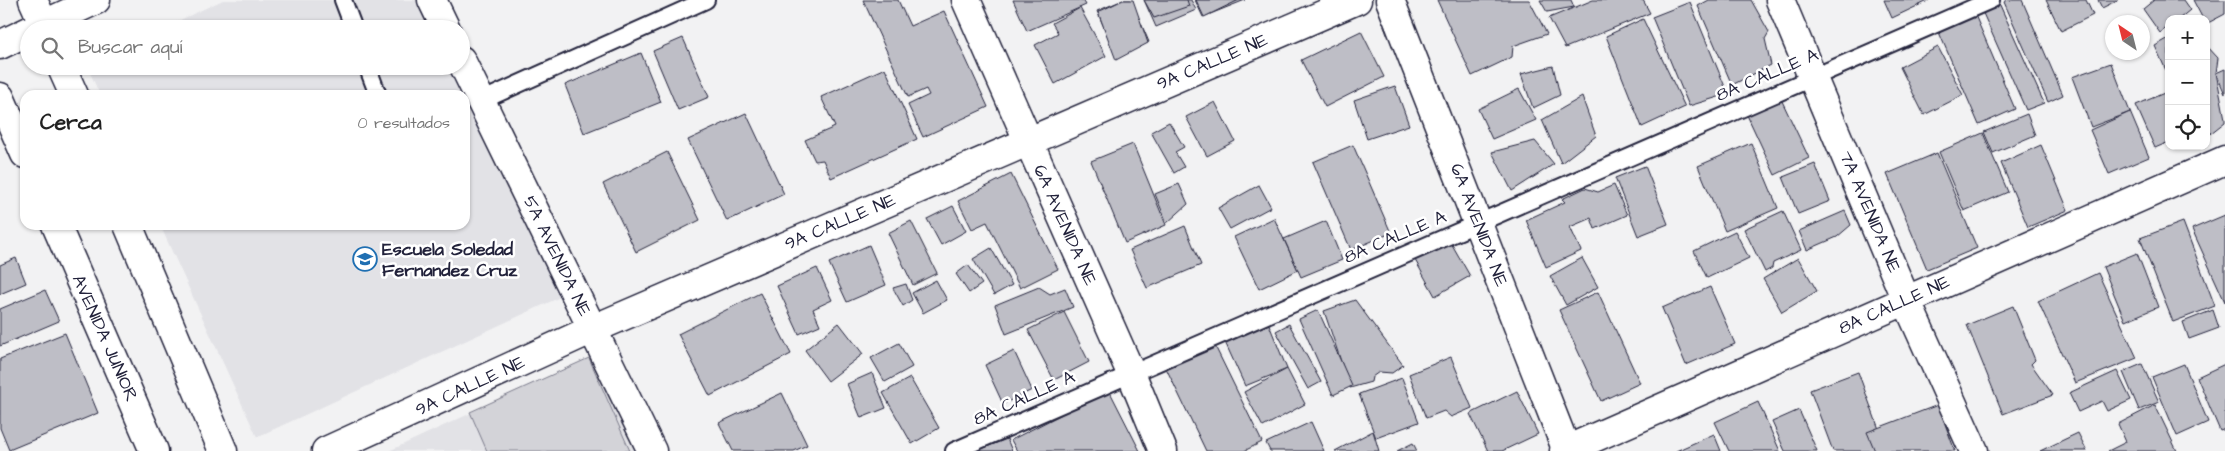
<!DOCTYPE html>
<html lang="es">
<head>
<meta charset="utf-8">
<style>
  :root { --surface:#fff; --page:#f2f2f2; --text:#222; --muted:#767676; --line:#e0e0e0 }
  body { margin:0; font-family:"Architects Daughter",sans-serif; background:var(--page); color:var(--text) }
  .controls { position:absolute; right:15px; top:15px; display:grid; overflow:hidden; border-radius:10px; box-shadow:0 1px 4px #0004 }
  .controls button { width:45px; height:45px; display:grid; place-items:center; padding:0; border:0; border-bottom:1px solid var(--line); background:var(--surface); color:var(--text); font:25px sans-serif }
  .compass { position:absolute; left:2105px; top:15px; width:45px; height:45px; border-radius:50%; background:var(--surface); box-shadow:0 1px 4px #0004; rotate:325deg }
  .list { margin:0; padding:0; list-style:none }
  h2 { display:flex; justify-content:space-between; align-items:center; height:65px; margin:0; padding:0 20px; font-size:21px }
  h2 small { font-size:16px; font-weight:400; color:var(--muted) }
  .icon { flex:none; width:28px; height:28px; fill:none; stroke:currentColor; stroke-width:2; stroke-linecap:round; stroke-linejoin:round }
  .map { position:relative; flex:none; width:2225px; height:451px; overflow:hidden }
  .search { position:absolute; background:var(--surface); box-shadow:0 1px 4px #0004; left:20px; top:20px; width:450px; height:55px; display:flex; align-items:center; gap:12px; box-sizing:border-box; padding:0 18px; border-radius:28px; color:var(--muted); font-size:19px }
  .panel { position:absolute; background:var(--surface); box-shadow:0 1px 4px #0004; left:20px; top:90px; width:450px; height:140px; border-radius:15px }
  .map>svg:first-child { display:block }
</style>
</head>
<body>
<div class="map">
<svg width="2225" height="451" viewBox="0 0 2225 451">
  <rect width="100%" height="100%" fill="#f2f2f3"/>
  <filter id="ink" filterUnits="userSpaceOnUse"><feTurbulence type="fractalNoise" baseFrequency=".02" numOctaves="2"/><feDisplacementMap in="SourceGraphic" scale="10" xChannelSelector="R" yChannelSelector="G"/><feConvolveMatrix kernelMatrix="1 2 1 2 8 2 1 2 1" color-interpolation-filters="sRGB"/></filter>
  <g filter="url(#ink)">
    <g fill="#e2e2e6">
      <polygon points="223,0 435,0 448,29 161,29"/>
      <polygon points="87,66 461,66 569,293 257,437 160,225 465,225 465,95 100,95"/>
      <polygon points="616,346 663,451 389,451"/>
    </g>
    <polygon fill="#d3d3d8" stroke="#7a7a8a" points="589,358 630,451 487,451 470,412"/>
    <g fill="#bebec6" stroke="#22223b">
      <polygon points="863,0 898,0 910,26 944,11 988,107 923,137 908,105 929,95 926,89 908,97"/>
      <polygon points="1013,0 1083,0 1086,5 1027,31"/>
      <polygon points="1123,0 1131,0 1149,42 1116,56 1097,11"/>
      <polygon points="1123,0 1133,0 1148,43 1116,60 1098,12"/>
      <polygon points="1144,0 1191,0 1196,10 1156,27"/>
      <polygon points="1144,0 1187,0 1189,6 1154,18"/>
      <polygon points="1195,0 1245,0 1203,17"/>
      <polygon points="1196,0 1239,0 1204,17"/>
      <polygon points="1437,0 1529,0 1547,34 1513,46 1512,57 1472,76"/>
      <polygon points="1540,0 1571,0 1574,7 1547,12"/>
      <polygon points="1593,0 1643,0 1650,13 1565,48 1549,18"/>
      <polygon points="1709,0 1751,0 1769,32 1765,39 1771,65 1732,85 1698,6"/>
      <polygon points="1884,0 1930,0 1892,18"/>
      <polygon points="2008,0 2022,0 2063,95 2048,102 2004,2"/>
      <polygon points="2046,0 2086,0 2093,15 2061,31"/>
      <polygon points="2098,0 2118,0 2102,8"/>
      <polygon points="2154,0 2183,0 2190,10 2179,19 2169,19 2169,26 2160,33 2143,9"/>
      <polygon points="2193,0 2225,0 2225,14 2206,24 2206,19 2203,19"/>
      <polygon points="1690,2 1728,94 1689,106 1652,17"/>
      <polygon points="1999,3 2044,103 2026,110 1982,11"/>
      <polygon points="1080,8 1106,56 1055,84 1035,45 1058,33 1052,23"/>
      <polygon points="1975,15 2015,109 1979,125 1938,30"/>
      <polygon points="1643,19 1685,107 1642,127 1606,36"/>
      <polygon points="1361,31 1384,77 1325,107 1301,60"/>
      <polygon points="683,38 709,97 678,110 653,51"/>
      <polygon points="2169,38 2169,77 2155,46"/>
      <polygon points="2206,45 2218,58 2216,73 2225,119 2225,122 2206,137"/>
      <polygon points="1938,47 1963,95 1924,115 1900,67"/>
      <polygon points="641,53 661,102 584,133 565,85"/>
      <polygon points="2111,63 2130,112 2091,127 2072,77"/>
      <polygon points="1553,66 1560,95 1533,108 1521,74"/>
      <polygon points="885,68 917,139 831,178 823,160 815,161 805,140 835,127 821,97"/>
      <polygon points="2225,69 2225,94 2216,73"/>
      <polygon points="1395,86 1409,125 1367,139 1354,100"/>
      <polygon points="1519,89 1536,120 1492,139 1478,109"/>
      <polygon points="2169,91 2169,142 2155,148 2136,105"/>
      <polygon points="1582,97 1596,136 1561,163 1542,120"/>
      <polygon points="1781,99 1809,158 1775,175 1747,115"/>
      <polygon points="1215,102 1235,141 1207,156 1186,117"/>
      <polygon points="2130,112 2149,157 2109,174 2090,130"/>
      <polygon points="746,113 784,194 727,221 688,140"/>
      <polygon points="2027,114 2035,135 1993,153 1984,132"/>
      <polygon points="1169,122 1184,147 1175,152 1184,167 1174,173 1151,132"/>
      <polygon points="1983,133 2008,192 1964,211 1939,152"/>
      <polygon points="1535,141 1554,164 1512,191 1492,152"/>
      <polygon points="1751,143 1778,208 1725,231 1698,166"/>
      <polygon points="1133,144 1166,225 1125,243 1091,161"/>
      <polygon points="1353,145 1391,233 1351,250 1313,162"/>
      <polygon points="2041,145 2068,210 2028,227 2001,163"/>
      <polygon points="667,152 700,220 636,252 603,184"/>
      <polygon points="1937,153 1977,248 1927,269 1887,174"/>
      <polygon points="1815,164 1830,201 1798,214 1783,177"/>
      <polygon points="1645,166 1668,224 1638,236 1615,178"/>
      <polygon points="1011,174 1058,269 1020,288 987,222 972,229 958,201"/>
      <polygon points="1179,184 1188,204 1167,223 1155,194"/>
      <polygon points="1259,185 1271,207 1230,229 1218,208"/>
      <polygon points="1614,185 1627,215 1595,229 1591,218 1570,227 1581,251 1546,267 1526,220 1565,202 1562,199 1585,188 1598,192"/>
      <polygon points="953,206 966,231 941,245 927,219"/>
      <polygon points="1783,211 1801,250 1773,263 1772,268 1765,272 1744,229"/>
      <polygon points="1845,211 1851,225 1837,237 1807,250 1799,231"/>
      <polygon points="2225,215 2225,302 2192,229"/>
      <polygon points="1274,218 1298,270 1259,289 1234,237"/>
      <polygon points="911,221 937,273 913,285 888,233"/>
      <polygon points="1326,221 1342,260 1301,277 1284,239"/>
      <polygon points="2183,222 2215,306 2173,322 2140,238"/>
      <polygon points="1185,226 1201,265 1147,288 1130,250"/>
      <polygon points="1735,231 1749,258 1707,278 1694,251"/>
      <polygon points="1450,241 1470,276 1435,296 1415,260"/>
      <polygon points="869,245 886,285 847,302 829,263"/>
      <polygon points="991,248 1012,285 994,295 973,259"/>
      <polygon points="2137,253 2158,307 2125,321 2103,267"/>
      <polygon points="16,258 26,283 0,294 0,265"/>
      <polygon points="1582,258 1598,287 1566,305 1550,276"/>
      <polygon points="1798,258 1817,291 1782,312 1763,279"/>
      <polygon points="968,265 982,284 969,293 956,274"/>
      <polygon points="817,268 832,300 813,309 820,325 799,334 777,286"/>
      <polygon points="2098,273 2137,358 2075,383 2038,301"/>
      <polygon points="936,280 947,300 923,313 912,293"/>
      <polygon points="906,284 912,300 903,306 893,288"/>
      <polygon points="1039,287 1050,294 1065,288 1073,307 1006,334 995,305"/>
      <polygon points="1710,287 1735,344 1686,365 1662,308"/>
      <polygon points="45,290 59,321 0,346 0,309"/>
      <polygon points="1598,292 1640,383 1601,401 1559,310"/>
      <polygon points="760,293 791,354 710,396 678,334"/>
      <polygon points="1355,300 1403,365 1392,373 1379,372 1372,377 1371,382 1350,388 1324,311"/>
      <polygon points="2013,306 2035,360 2031,364 2053,395 2003,414 1967,325"/>
      <polygon points="1318,310 1352,386 1333,395 1299,319"/>
      <polygon points="2213,310 2219,328 2189,339 2183,322"/>
      <polygon points="1064,312 1089,362 1054,380 1028,330"/>
      <polygon points="1268,322 1287,369 1245,386 1225,342"/>
      <polygon points="839,323 863,354 828,381 805,350"/>
      <polygon points="1289,324 1321,382 1308,389 1276,331"/>
      <polygon points="65,333 98,413 9,450 0,428 0,359"/>
      <polygon points="899,343 912,367 885,382 871,358"/>
      <polygon points="1214,344 1262,442 1244,451 1206,451 1166,368"/>
      <polygon points="1014,351 1032,390 1003,404 985,365"/>
      <polygon points="1451,357 1472,408 1451,417 1444,411 1426,418 1409,374"/>
      <polygon points="2142,364 2159,402 2139,410 2123,372"/>
      <polygon points="2184,364 2208,422 2177,436 2152,377"/>
      <polygon points="2225,364 2225,429 2220,431 2197,377"/>
      <polygon points="1287,369 1305,404 1263,427 1244,392"/>
      <polygon points="2117,371 2131,400 2107,411 2102,401 2078,412 2069,393"/>
      <polygon points="1858,372 1887,451 1833,451 1810,390"/>
      <polygon points="872,373 886,408 861,418 847,384"/>
      <polygon points="910,378 939,428 912,444 883,393"/>
      <polygon points="1402,378 1419,422 1376,438 1359,394"/>
      <polygon points="1109,390 1140,451 1017,451 1011,440"/>
      <polygon points="1517,391 1538,434 1502,451 1488,451 1470,414"/>
      <polygon points="782,393 807,445 794,451 733,451 719,423"/>
      <polygon points="1758,402 1780,451 1729,451 1715,422"/>
      <polygon points="1938,405 1955,451 1875,451 1867,432"/>
      <polygon points="2155,405 2177,451 2108,451 2126,442 2118,424"/>
      <polygon points="1799,410 1817,451 1785,451 1772,422"/>
      <polygon points="1311,422 1324,451 1270,451 1266,443"/>
      <polygon points="1373,431 1379,451 1335,451"/>
      <polygon points="2078,433 2087,451 2040,451"/>
      <polygon points="1714,434 1721,451 1676,451"/>
      <polygon points="1007,439 1012,451 982,451 981,449"/>
      <polygon points="1413,443 1417,451 1397,451"/>
    </g>
    <g fill="none" stroke-linecap="round" stroke-linejoin="round">
      <g stroke="#22223b" stroke-width="20">
        <g id="lane">
          <polyline points="343,0 354,29"/>
          <polyline points="367,66 378,95"/>
          <polyline points="481,101 706,0"/>
          <polyline points="954,451 1991,0"/>
        </g>
      </g>
      <g stroke="#22223b" stroke-width="31">
        <g id="street">
          <polyline points="432,0 446,29"/>
          <polyline points="966,0 1131,373 1163,451"/>
          <polyline points="1390,0 1567,451"/>
          <polyline points="1780,0 1906,300 1974,451"/>
          <polyline points="34,29 96,0"/>
          <polyline points="0,45 29,31"/>
          <polyline points="461,60 652,451"/>
          <polyline points="326,451 593,329 1357,0"/>
        </g>
      </g>
      <g stroke="#22223b" stroke-width="31">
        <g id="secondary">
          <polyline points="33,0 46,29"/>
          <polyline points="61,66 74,95"/>
          <polyline points="0,97 25,154"/>
          <polyline points="56,225 154,451"/>
          <polyline points="128,225 223,451"/>
          <polyline points="1564,451 2225,160"/>
        </g>
      </g>
      <use href="#lane" stroke="#fff" stroke-width="16"/>
      <use href="#street" stroke="#fff" stroke-width="28"/>
      <use href="#secondary" stroke="#fff" stroke-width="28"/>
    </g>
  </g>
  <defs>
    <g id="school-ring" transform="scale(1.25)"><circle r="9.5" fill="#fff" stroke="#1f6fb2" stroke-width="1.5"/><path d="M0-5L7-2L0 1L-7-2ZM-4 1L0 2.5L4 1V4Q0 6-4 4Z" fill="#1f6fb2"/></g>
  </defs>
  <g fill-rule="evenodd">
    <use href="#school-ring" x="365" y="259"/>
  </g>
  <g text-anchor="middle" dominant-baseline="central" stroke-width="5" stroke-linejoin="round" paint-order="stroke">
    <g font-size="18" fill="#22223b" stroke="#fff">
      <text transform="translate(1212 62) rotate(-23)">9A CALLE NE</text>
      <text transform="translate(1767 75) rotate(-23)">8A CALLE A</text>
      <text transform="translate(1870 212) rotate(67)">7A AVENIDA NE</text>
      <text transform="translate(840 222) rotate(-23)">9A CALLE NE</text>
      <text transform="translate(1065 225) rotate(66)">6A AVENIDA NE</text>
      <text transform="translate(1479 225) rotate(69)">6A AVENIDA NE</text>
      <text transform="translate(1395 237) rotate(-23)">8A CALLE A</text>
      <text transform="translate(557 256) rotate(64)">5A AVENIDA NE</text>
      <text transform="translate(1894 305) rotate(-24)">8A CALLE NE</text>
      <text transform="translate(105 338) rotate(66)">AVENIDA JUNIOR</text>
      <text transform="translate(470 386) rotate(-25)">9A CALLE NE</text>
      <text transform="translate(1024 398) rotate(-24)">8A CALLE A</text>
    </g>
    <g font-size="18" font-weight="bold" fill="#22223b" stroke="#fff" text-anchor="start">
      <text x="382" y="249">Escuela Soledad<tspan x="382" dy="21">Fernandez Cruz</tspan></text>
    </g>
  </g>
</svg>
<div class="controls">
<button>+</button>
<button>−</button>
<button><svg class="icon" aria-label="locate" viewBox="0 0 24 24"><circle cx="12" cy="12" r="6"/><path d="M12 2v4M12 18v4M2 12h4M18 12h4"/></svg></button>
</div>
<svg class="compass" viewBox="-18 -18 36 36"><path d="M0-13l5 13h-10z" fill="#e53935"/><path d="M0 13l5-13h-10z" fill="#767676"/></svg>
<div class="search"><svg class="icon" aria-label="search" viewBox="0 0 24 24"><circle cx="10" cy="10" r="6"/><path d="M15 15l6 6"/></svg>Buscar aquí</div>
<section class="panel">
<h2>Cerca<small>0 resultados</small></h2>
<ul class="list">
</ul>
</section>
</div>
</body>
</html>
